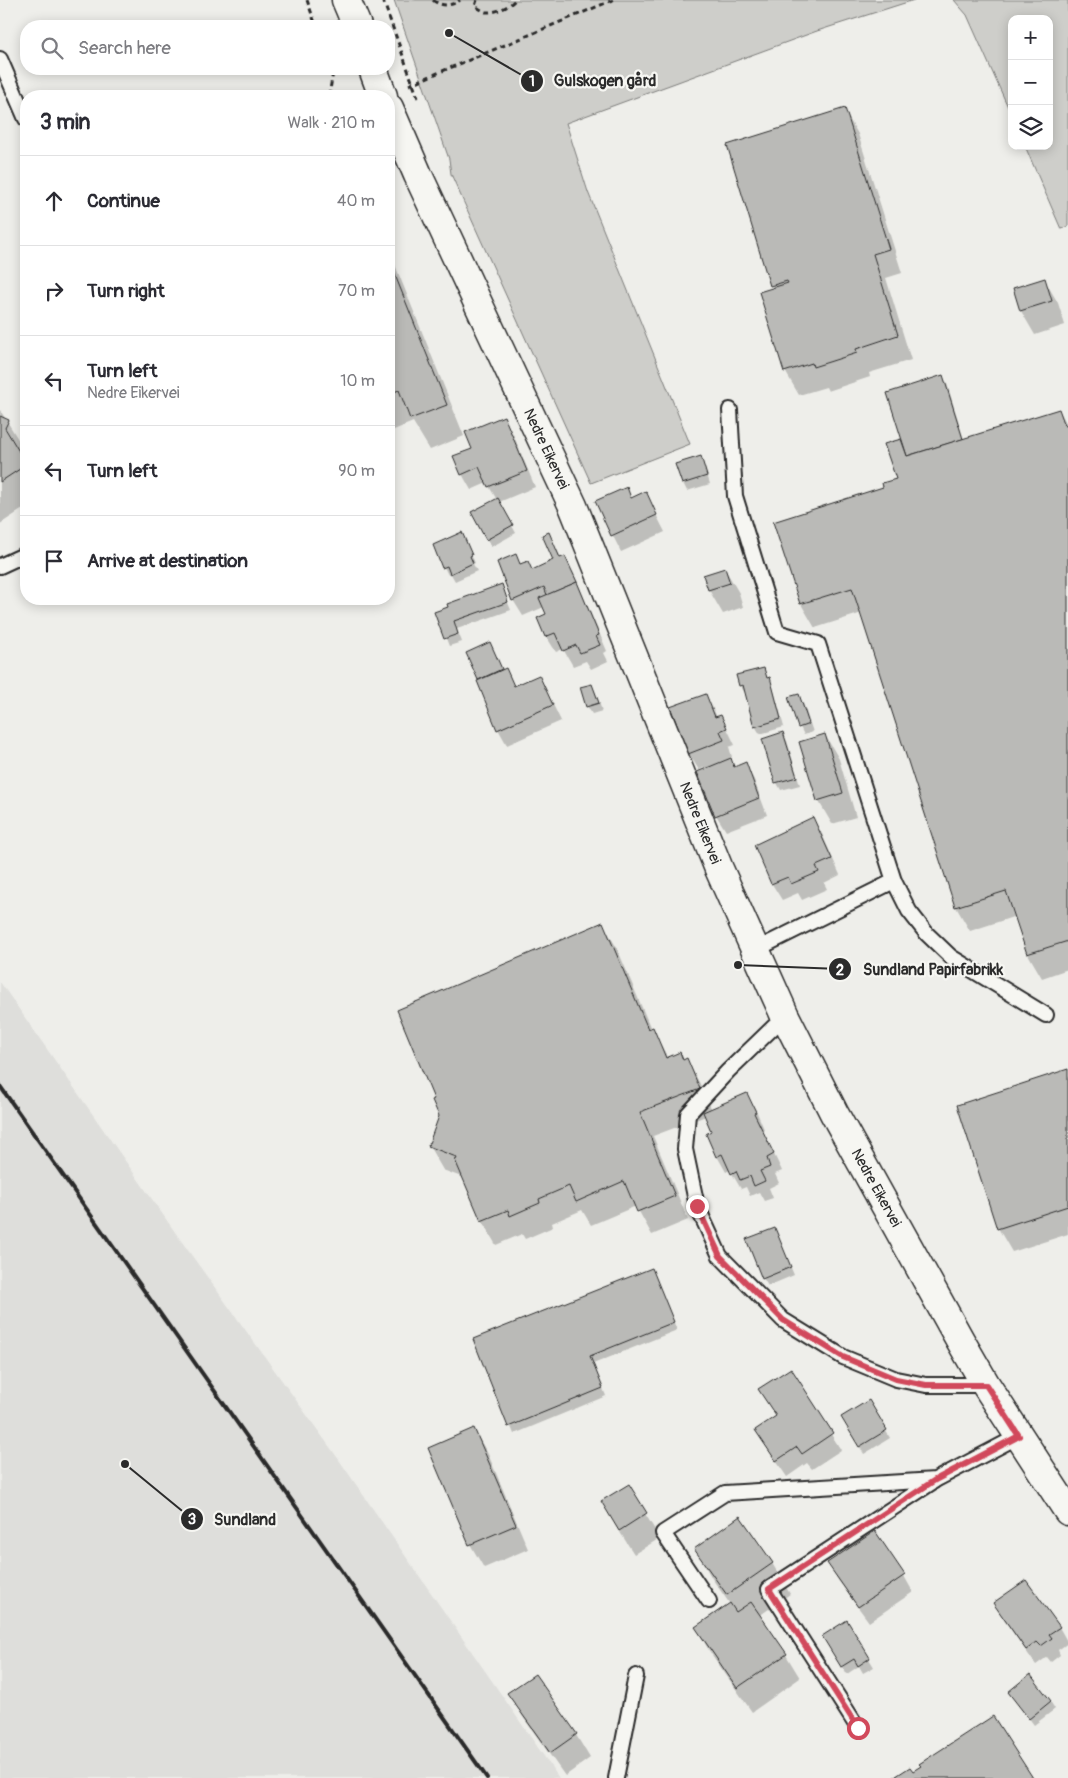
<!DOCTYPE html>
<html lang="en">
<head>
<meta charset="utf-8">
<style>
  :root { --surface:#fff; --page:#f2f2f3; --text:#2b2b33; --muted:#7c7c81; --line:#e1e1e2 }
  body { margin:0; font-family:Pangolin,sans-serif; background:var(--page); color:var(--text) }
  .controls { position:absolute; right:15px; top:15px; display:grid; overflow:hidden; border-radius:10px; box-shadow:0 2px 12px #0003 }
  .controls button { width:45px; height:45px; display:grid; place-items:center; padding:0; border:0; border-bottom:1px solid var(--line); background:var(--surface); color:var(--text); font:25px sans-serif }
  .stop { position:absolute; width:15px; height:15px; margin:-11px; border:4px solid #d1495b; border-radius:50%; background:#fff }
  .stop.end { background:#d1495b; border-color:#fff; box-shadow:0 1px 5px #0008 }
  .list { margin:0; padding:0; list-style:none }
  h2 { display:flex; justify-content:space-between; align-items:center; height:65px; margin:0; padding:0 20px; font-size:21px }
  h2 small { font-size:16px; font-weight:400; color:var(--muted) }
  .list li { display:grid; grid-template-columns:32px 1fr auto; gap:15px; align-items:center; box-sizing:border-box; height:90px; padding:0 20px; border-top:1px solid var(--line) }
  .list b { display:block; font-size:19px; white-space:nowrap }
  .list p { margin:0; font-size:16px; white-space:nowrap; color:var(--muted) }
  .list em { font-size:16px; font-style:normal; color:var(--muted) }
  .icon { flex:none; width:28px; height:28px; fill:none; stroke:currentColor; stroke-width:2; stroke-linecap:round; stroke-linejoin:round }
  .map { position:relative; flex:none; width:1068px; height:1778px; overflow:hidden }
  .search { position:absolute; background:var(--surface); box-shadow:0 2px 12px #0003; left:20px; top:20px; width:375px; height:55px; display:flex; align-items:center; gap:12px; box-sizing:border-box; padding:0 18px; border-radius:20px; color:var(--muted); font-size:19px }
  .panel { position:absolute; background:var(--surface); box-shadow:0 2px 12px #0003; left:20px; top:90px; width:375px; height:515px; border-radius:20px }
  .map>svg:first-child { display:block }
</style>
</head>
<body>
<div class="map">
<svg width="1068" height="1778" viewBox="0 0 1068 1778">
  <rect width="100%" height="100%" fill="#eeeeea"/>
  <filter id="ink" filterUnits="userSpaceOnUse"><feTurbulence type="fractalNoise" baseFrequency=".02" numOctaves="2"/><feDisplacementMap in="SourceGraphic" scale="10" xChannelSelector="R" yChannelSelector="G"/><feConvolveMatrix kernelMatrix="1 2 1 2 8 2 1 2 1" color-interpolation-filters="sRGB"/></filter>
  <g filter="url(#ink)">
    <polygon fill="#dededb" points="0,982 182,1242 337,1457 559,1778 0,1778"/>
    <g fill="#cececa" stroke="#7c7c7a">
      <polygon points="394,0 914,0 817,31 566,123 588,192 690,444 591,483 451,174 449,159"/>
      <polygon points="954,0 1068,0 1068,226 1061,229 1025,146 1049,146 1049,19 1012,19 1012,116 967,15"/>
    </g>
    <g fill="#0003">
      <polygon points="844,110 858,134 902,273 886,278 911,360 869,373 870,377 828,391 826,387 799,395 785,371 774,289 772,285"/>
      <polygon points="389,250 464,436 430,450 413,422 389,432"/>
      <polygon points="1044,279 1058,303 1065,325 1035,335 1021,311 1014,288"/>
      <polygon points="943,376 947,384 964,440 1059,410 1068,426 1068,969 1042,978 1028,954 1016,916 970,931 956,907 862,613 815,628 801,604 774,523 884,488 897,480 901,440 905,445"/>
      <polygon points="0,410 26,452 22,459 26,465 26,507 0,524"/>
      <polygon points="504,418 513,434 535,487 499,502 516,533 491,547 487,539 497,500 487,483 471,490 462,474 474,449"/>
      <polygon points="700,458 704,465 710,484 687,491 683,483"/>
      <polygon points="626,488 632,499 645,493 665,532 621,552 596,502"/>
      <polygon points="462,534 475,563 473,564 477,571 455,581 451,574 448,575 444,567"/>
      <polygon points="548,534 562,559 565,558 574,574 607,651 604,653 608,661 591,669 586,661 573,666 563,649 556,652 546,636 548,615 544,607 523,616 513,600 515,556 521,565 528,562 532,571 555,561"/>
      <polygon points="725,569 739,593 743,607 723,614 709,590"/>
      <polygon points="501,586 511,610 457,629 462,642 449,646 436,613"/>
      <polygon points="494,651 502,671 505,669 515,687 539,676 561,721 507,745 498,729 467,653"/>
      <polygon points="763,669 773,687 784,727 760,734 755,726 746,692 745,693 740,685"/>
      <polygon points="592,685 596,693 602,711 592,714 587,706"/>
      <polygon points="706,695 717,717 721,716 735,745 729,747 732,757 729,758 735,768 745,764 754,780 767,815 726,831 716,815 705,767 699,770 689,754 672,708"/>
      <polygon points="798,695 803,703 813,732 804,735 800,727"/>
      <polygon points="783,734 787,741 800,785 781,790 777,783 764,740"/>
      <polygon points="825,735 839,759 856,817 832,824 818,800"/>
      <polygon points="813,818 822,834 840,875 824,883 827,889 802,900 798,893 782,900 772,884 755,846"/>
      <polygon points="603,924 617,948 651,1029 652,1028 668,1058 684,1061 687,1060 700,1084 712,1110 746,1094 756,1110 764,1129 762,1129 782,1171 775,1174 779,1183 769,1188 773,1198 764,1201 759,1192 750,1196 746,1187 741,1189 730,1170 726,1172 717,1156 713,1132 706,1116 653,1136 688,1220 652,1235 636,1206 591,1225 582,1210 552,1223 553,1227 525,1239 522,1234 496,1245 482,1221 464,1178 443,1170 429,1146"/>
      <polygon points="1068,1070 1068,1234 1012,1252 998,1228"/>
      <polygon points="778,1237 794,1275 768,1286 763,1278"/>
      <polygon points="652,1270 677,1330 593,1364 606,1396 514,1434 475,1340"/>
      <polygon points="790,1370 841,1450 812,1469 807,1463 787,1477 766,1446 777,1417"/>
      <polygon points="869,1402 890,1438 864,1454 843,1418"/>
      <polygon points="474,1430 488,1454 528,1549 484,1568 470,1544"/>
      <polygon points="628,1486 660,1538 634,1554 616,1526"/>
      <polygon points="695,1549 772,1563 790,1594 759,1616 786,1655 800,1678 752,1712 710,1652 696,1628 730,1604 713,1580"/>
      <polygon points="829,1564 904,1576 913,1592 869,1622 838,1580"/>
      <polygon points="995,1604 1059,1627 1068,1643 1058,1650 1060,1655 1051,1662 1047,1657 1036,1665 1004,1620"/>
      <polygon points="847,1622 874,1667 863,1673 859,1666 847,1674 824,1636"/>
      <polygon points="534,1675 576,1735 590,1758 565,1776 523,1717 509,1693"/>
      <polygon points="1010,1692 1050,1701 1055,1709 1034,1725"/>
    </g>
    <g fill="#babab7" stroke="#2b2b2b">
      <polygon points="845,108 889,249 873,254 898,335 856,349 857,353 813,367 812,363 784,372 759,292 788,283 787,281 770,286 727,145"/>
      <polygon points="389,260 447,405 410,419 399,390 389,394"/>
      <polygon points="1045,278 1052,301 1020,311 1013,288"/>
      <polygon points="943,375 963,439 907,456 887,393"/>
      <polygon points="1059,409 1065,426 1068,425 1068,941 1027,954 1006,891 955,907 852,588 800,604 773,522 883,487 882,483 896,479 884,444 901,439 907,456"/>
      <polygon points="0,416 9,420 5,428 26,463 26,465 0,482"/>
      <polygon points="504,416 527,471 488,487 479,467 461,475 453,456 472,449 465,432"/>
      <polygon points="701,456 707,476 682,484 675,464"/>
      <polygon points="627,487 631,498 646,491 657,515 611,536 595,501"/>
      <polygon points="498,498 513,525 486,540 471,512"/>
      <polygon points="462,532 472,555 470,556 473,563 450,574 447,566 442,568 433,545"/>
      <polygon points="549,532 560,558 565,556 577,582 547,595 544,587 512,601 497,562 516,554 520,564 528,561 532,570 553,560 542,535"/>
      <polygon points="725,568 730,583 708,590 703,575"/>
      <polygon points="577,582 599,635 596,636 600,645 580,653 576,645 563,651 555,633 545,637 537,618 546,614 539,598"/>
      <polygon points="502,584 508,602 454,621 458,634 444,639 434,612 448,607 447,604"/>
      <polygon points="490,642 502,669 478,680 466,653"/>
      <polygon points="506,668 514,686 539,675 553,705 497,730 477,681"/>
      <polygon points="764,668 767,678 770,677 781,719 754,727 743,685 739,686 736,675"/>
      <polygon points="592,684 599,703 586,707 580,687"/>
      <polygon points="706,694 715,717 721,715 727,728 720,731 724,740 688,754 670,707"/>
      <polygon points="799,694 809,724 798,728 788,697"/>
      <polygon points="783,732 797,777 775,783 762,739"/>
      <polygon points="825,734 843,793 817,801 799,742"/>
      <polygon points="731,758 734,767 746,762 759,798 715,816 697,772"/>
      <polygon points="813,817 832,859 816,866 819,872 791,884 788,877 771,884 754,845"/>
      <polygon points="603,922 648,1029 653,1027 666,1058 680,1052 683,1060 687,1058 700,1089 640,1112 675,1196 637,1212 624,1181 576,1202 569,1186 539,1199 540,1203 510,1216 508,1210 481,1221 455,1160 457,1159 456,1157 428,1146 439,1116 432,1100 434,1099 397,1010"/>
      <polygon points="1068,1069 1068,1206 997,1229 957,1105"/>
      <polygon points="747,1093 756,1112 754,1113 774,1154 767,1158 770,1167 760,1171 765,1181 754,1186 750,1176 740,1180 736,1171 731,1174 722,1154 716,1157 706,1134 711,1131 703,1112"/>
      <polygon points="775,1228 791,1267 762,1279 746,1239"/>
      <polygon points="652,1268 674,1322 590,1356 603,1388 508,1427 473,1339"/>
      <polygon points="791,1368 833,1433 802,1454 797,1447 776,1461 755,1430 776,1416 758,1389"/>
      <polygon points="869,1400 887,1430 859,1447 841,1417"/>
      <polygon points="474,1428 516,1525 469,1545 428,1448"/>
      <polygon points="629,1484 647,1513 619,1531 601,1501"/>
      <polygon points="740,1516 773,1563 727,1595 694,1549"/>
      <polygon points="875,1531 905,1575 858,1607 827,1563"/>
      <polygon points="1026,1580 1060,1627 1049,1634 1052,1638 1041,1646 1037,1642 1026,1650 993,1603"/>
      <polygon points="751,1602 787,1654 737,1688 695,1627 730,1603 736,1612"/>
      <polygon points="847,1620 870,1658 858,1666 854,1659 841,1667 822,1636"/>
      <polygon points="535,1674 577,1734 550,1753 507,1693"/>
      <polygon points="1030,1674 1051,1701 1029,1719 1008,1692"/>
      <polygon points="993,1716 1033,1778 893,1778 910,1767 913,1771 921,1766 919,1764"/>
    </g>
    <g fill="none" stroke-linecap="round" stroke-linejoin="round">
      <g stroke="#2b2b2b" stroke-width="18">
        <g id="lane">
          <polyline points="0,59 26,119"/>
          <polyline points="730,410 735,496 777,632 818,644 894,881 755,950"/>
          <polyline points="0,566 26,554"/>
          <polyline points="894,881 909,911 927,934 951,957 1046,1015"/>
          <polyline points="785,1016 728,1071 688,1114 685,1149 697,1206 720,1256 783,1320 843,1357 896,1379 926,1385 986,1385"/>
          <polyline points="709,1601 663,1533 725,1493 935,1480 1019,1436"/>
          <polyline points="858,1728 769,1589 934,1481"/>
          <polyline points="616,1778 636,1676"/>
        </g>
      </g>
      <g stroke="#2b2b2b" stroke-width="31">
        <g id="secondary">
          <polyline points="346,0 357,26"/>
          <polyline points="373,69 383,96"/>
          <polyline points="389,108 418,175 573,506 719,869 785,1016 834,1113 960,1340 986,1385 1068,1511"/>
        </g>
      </g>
      <g stroke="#2b2b2b" stroke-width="3" stroke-dasharray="5 4" stroke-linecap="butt">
        <polyline points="307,0 316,26"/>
        <polyline points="383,0 418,98"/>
        <path d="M433,0C441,7 452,6 460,0"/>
        <path d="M477,0L475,6C478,8 483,11 486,12C496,13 509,7 515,0"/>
        <polyline points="409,85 613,0"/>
        <polyline points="329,96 333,72 332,69"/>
      </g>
      <use href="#lane" stroke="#f6f6f2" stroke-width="14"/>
      <use href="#secondary" stroke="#f6f6f2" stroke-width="28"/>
      <polyline stroke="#2b2b2b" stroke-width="4" points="0,1086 487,1778"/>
    </g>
  </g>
  <g fill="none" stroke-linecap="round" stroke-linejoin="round" filter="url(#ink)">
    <polyline stroke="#d1495b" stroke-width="6" points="697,1206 720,1256 783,1320 843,1357 896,1379 926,1385 986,1385 1019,1436 935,1480 769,1589 858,1728"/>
  </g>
  <g text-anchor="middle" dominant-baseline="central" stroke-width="4.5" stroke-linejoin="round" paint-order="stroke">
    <g font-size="15" fill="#2b2b2b" stroke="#f6f6f2">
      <text transform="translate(546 449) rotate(65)">Nedre Eikervei</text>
      <text transform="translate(700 823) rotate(68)">Nedre Eikervei</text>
      <text transform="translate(876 1188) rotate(61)">Nedre Eikervei</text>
    </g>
  </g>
  <path fill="none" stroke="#2b2b2b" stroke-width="2" d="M449 33L532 81M738 965L840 969M125 1464L192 1519"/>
  <g fill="#2b2b2b" stroke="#f6f6f2" stroke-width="2">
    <circle cx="449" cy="33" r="5"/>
    <circle cx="738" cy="965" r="5"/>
    <circle cx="125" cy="1464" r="5"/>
    <circle cx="532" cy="81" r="12"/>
    <circle cx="840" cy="969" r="12"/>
    <circle cx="192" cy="1519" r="12"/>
  </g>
  <g font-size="15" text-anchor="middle" font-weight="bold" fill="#fff">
    <text x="532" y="86">1</text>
    <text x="840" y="975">2</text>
    <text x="192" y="1524">3</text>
  </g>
  <g font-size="16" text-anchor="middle" font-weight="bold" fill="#2b2b2b" stroke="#f6f6f2" stroke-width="4.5" stroke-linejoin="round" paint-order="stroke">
    <text x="605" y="86">Gulskogen gård</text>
    <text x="933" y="975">Sundland Papirfabrikk</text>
    <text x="245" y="1525">Sundland</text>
  </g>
</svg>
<div class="controls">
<button>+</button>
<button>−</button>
<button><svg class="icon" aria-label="layers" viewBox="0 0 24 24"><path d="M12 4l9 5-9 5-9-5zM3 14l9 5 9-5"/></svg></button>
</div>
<div class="stop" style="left:858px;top:1728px"></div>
<div class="stop end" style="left:697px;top:1206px"></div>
<div class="search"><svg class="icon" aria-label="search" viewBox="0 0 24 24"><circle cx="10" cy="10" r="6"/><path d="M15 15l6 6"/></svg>Search here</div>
<section class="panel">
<h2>3 min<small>Walk · 210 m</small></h2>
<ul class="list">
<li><svg class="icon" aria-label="ahead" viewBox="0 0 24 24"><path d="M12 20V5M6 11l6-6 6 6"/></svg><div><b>Continue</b></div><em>40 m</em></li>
<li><svg class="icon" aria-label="right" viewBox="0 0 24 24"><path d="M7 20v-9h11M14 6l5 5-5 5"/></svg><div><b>Turn right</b></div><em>70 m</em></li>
<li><svg class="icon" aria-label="left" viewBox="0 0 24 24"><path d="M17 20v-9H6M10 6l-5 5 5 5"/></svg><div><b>Turn left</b><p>Nedre Eikervei</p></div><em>10 m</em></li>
<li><svg class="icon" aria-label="left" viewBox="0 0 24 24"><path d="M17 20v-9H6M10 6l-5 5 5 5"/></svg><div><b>Turn left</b></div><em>90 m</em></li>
<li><svg class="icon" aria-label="arrive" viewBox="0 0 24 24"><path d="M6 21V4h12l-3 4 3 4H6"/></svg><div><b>Arrive at destination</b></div></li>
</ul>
</section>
</div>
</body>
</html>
